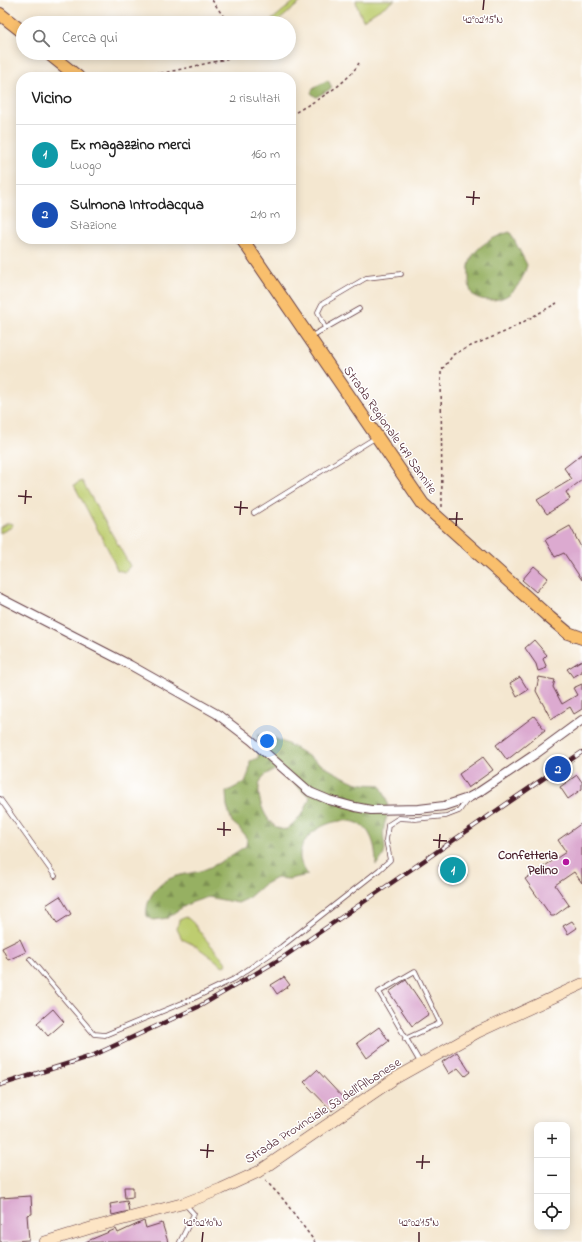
<!DOCTYPE html>
<html lang="it">
<head>
<meta charset="utf-8">
<style>
  :root { --surface:#fff; --page:#f2f2f2; --text:#222; --muted:#767676; --line:#e0e0e0; --accent:#7c3aed }
  body { margin:0; font-family:"Indie Flower",sans-serif; background:var(--page); color:var(--text) }
  .controls { position:absolute; right:12px; bottom:12px; display:grid; overflow:hidden; border-radius:8px; box-shadow:0 2px 10px #0003 }
  .controls button { width:36px; height:36px; display:grid; place-items:center; padding:0; border:0; border-bottom:1px solid var(--line); background:var(--surface); color:var(--text); font:20px sans-serif }
  .you { position:absolute; left:267px; top:741px; width:14px; height:14px; margin:-10px; border:3px solid #fff; border-radius:50%; background:#1a73e8; box-shadow:0 0 0 6px #1a73e833 }
  .badge { display:grid; place-items:center; width:26px; height:26px; border-radius:50%; background:var(--accent); color:#fff; font-size:13px; font-weight:700 }
  .pin { position:absolute; translate:-50% -50%; border:2px solid #fff; box-shadow:0 1px 4px #0006 }
  .list { margin:0; padding:0; list-style:none }
  h2 { display:flex; justify-content:space-between; align-items:center; height:52px; margin:0; padding:0 16px; font-size:17px }
  h2 small { font-size:13px; font-weight:400; color:var(--muted) }
  .list li { display:grid; grid-template-columns:26px 1fr auto; gap:12px; align-items:center; box-sizing:border-box; height:60px; padding:0 16px; border-top:1px solid var(--line) }
  .list b { display:block; font-size:15px; white-space:nowrap }
  .list p { margin:0; font-size:13px; white-space:nowrap; color:var(--muted) }
  .list em { font-size:13px; font-style:normal; color:var(--muted) }
  .icon { flex:none; width:22px; height:22px; fill:none; stroke:currentColor; stroke-width:2; stroke-linecap:round; stroke-linejoin:round }
  .map { position:relative; flex:none; width:582px; height:1242px; overflow:hidden }
  .search { position:absolute; background:var(--surface); box-shadow:0 2px 10px #0003; left:16px; top:16px; width:280px; height:44px; display:flex; align-items:center; gap:10px; box-sizing:border-box; padding:0 14px; border-radius:22px; color:var(--muted); font-size:15px }
  .panel { position:absolute; background:var(--surface); box-shadow:0 2px 10px #0003; left:16px; top:72px; width:280px; height:172px; border-radius:16px }
  .map>svg:first-child { display:block }
</style>
</head>
<body>
<div class="map">
<svg width="582" height="1242" viewBox="0 0 582 1242">
  <defs>
    <pattern id="forest-firs" width="22" height="20" patternUnits="userSpaceOnUse"><rect width="22" height="20" fill="#96b062"/><path d="M5 1l3.5 6h-7zM16 11l3.5 6h-7z" fill="#7c8f51"/></pattern>
  </defs>
  <rect width="100%" height="100%" fill="#fff"/>
  <filter id="ink" filterUnits="userSpaceOnUse"><feTurbulence type="fractalNoise" baseFrequency=".025" numOctaves="2"/><feDisplacementMap in="SourceGraphic" scale="8" xChannelSelector="R" yChannelSelector="G"/><feConvolveMatrix kernelMatrix="1 2 1 2 8 2 1 2 1" color-interpolation-filters="sRGB"/></filter>
  <filter id="wash" filterUnits="userSpaceOnUse"><feTurbulence type="fractalNoise" baseFrequency=".012" numOctaves="4" result="noise"/><feDisplacementMap in="SourceGraphic" scale="16" xChannelSelector="R" yChannelSelector="G"/><feGaussianBlur stdDeviation="0.9" result="paint"/><feColorMatrix in="noise" values="0 0 0 0 0 0 0 0 0 0 0 0 0 0 0 0 0 1.4 0 .05"/><feComposite in="paint" operator="in"/></filter>
  <g filter="url(#wash)">
    <rect width="100%" height="100%" fill="#f4e7d0"/>
    <g fill="#becd6f" stroke="#84764d">
      <polygon points="296,0 303,0 276,23 268,23"/>
      <polygon points="356,0 395,0 363,20 357,6"/>
      <polygon points="82,481 130,566 125,572 117,570 110,553 74,485"/>
      <polygon points="8,523 13,524 12,527 0,533 0,527"/>
      <path d="M186,917C194,922 197,928 203,936C211,946 220,954 227,964L223,966L196,946L182,939L177,929L179,920Z"/>
    </g>
    <g fill="url(#forest-firs)" stroke="#706846" fill-rule="evenodd">
      <polygon points="328,80 332,88 316,97 311,93 313,89 317,86"/>
      <path d="M510,232L527,265C522,283 511,300 491,300C485,300 478,299 473,295C469,290 469,283 469,277C469,272 468,267 470,262C475,246 495,236 510,232Z"/>
      <path d="M258,735C290,738 315,764 344,777C348,779 353,782 358,783C365,785 373,784 380,785C386,796 389,802 387,815C387,819 384,823 384,827C381,845 392,849 376,865C376,856 375,844 370,835C355,805 298,827 300,858C300,863 305,870 308,875L289,879L276,878L263,885L247,899L238,903L208,897L190,903L175,912L168,918L153,920L147,916C145,901 155,886 169,879C181,873 196,874 208,868C221,863 234,853 246,846L247,839L239,828L232,822L227,806L226,792L245,782L249,772L250,761L258,758L259,751ZM277,769L310,797L304,812L296,821L287,829C285,829 283,830 281,829C265,826 251,788 264,776C267,773 273,771 277,769Z"/>
    </g>
    <g id="blocks">
      <g fill="#dcaad0">
        <polygon points="582,454 582,480 566,492 570,499 547,514 537,500 572,479 564,468"/>
        <polygon points="570,526 582,549 582,580 564,553 555,557 545,540"/>
        <polygon points="534,566 548,578 536,592 522,580"/>
        <polygon points="534,640 547,655 543,659 547,668 538,671 536,664 525,648"/>
        <polygon points="582,660 582,672 573,677 567,669"/>
        <polygon points="520,677 528,690 517,697 510,683"/>
        <polygon points="539,677 555,680 553,687 562,704 577,695 573,688 582,684 582,709 574,714 570,707 551,719 536,691"/>
        <polygon points="534,716 545,730 507,760 496,745"/>
        <polygon points="483,757 493,770 468,788 459,774"/>
        <polygon points="577,775 582,782 582,789 568,799 560,787"/>
        <polygon points="582,823 582,883 574,872 555,885 569,905 554,916 551,916 525,879 566,852 558,840"/>
        <polygon points="451,856 467,875 454,884 439,866"/>
        <polygon points="60,896 71,914 57,923 46,905"/>
        <polygon points="572,921 577,928 568,934 563,926"/>
        <polygon points="20,939 26,952 8,960 2,948"/>
        <polygon points="284,977 290,985 277,994 271,985"/>
        <polygon points="406,980 429,1014 412,1026 389,992"/>
        <polygon points="53,1009 64,1022 48,1036 37,1023"/>
        <polygon points="379,1027 389,1041 367,1058 357,1043"/>
        <polygon points="457,1052 470,1072 465,1076 458,1068 449,1074 442,1062"/>
        <polygon points="317,1070 344,1099 332,1111 304,1082"/>
        <polygon points="124,1187 133,1187 133,1197 125,1198"/>
        <polygon points="31,1196 32,1214 27,1215 29,1240 0,1242 0,1198"/>
        <polygon points="127,1201 129,1211 112,1215 110,1204"/>
        <polygon points="144,1221 146,1228 162,1223 168,1242 85,1242 116,1229 118,1233"/>
      </g>
    </g>
  </g>
  <g filter="url(#ink)">
    <use href="#blocks" fill-opacity="0" stroke="#643d44" stroke-width="1"/>
    <g fill="none" stroke-linecap="round" stroke-linejoin="round">
      <g stroke="#643d44" stroke-width="5.5">
        <g id="lane">
          <polyline points="325,328 318,312 322,304 366,278 401,274"/>
          <polyline points="310,337 359,309"/>
          <polyline points="254,513 375,438"/>
          <polyline points="0,799 55,876"/>
          <polyline points="30,959 94,1034 105,1035 192,999 234,979 281,947 379,870 390,860 386,840 388,825 399,818 415,819 446,816 459,811 467,800"/>
          <polyline points="405,1039 440,1023 415,971 379,992 421,1064"/>
          <polyline points="180,1242 194,1214 185,1204"/>
        </g>
      </g>
      <g stroke="#643d44" stroke-width="10">
        <polyline id="street" points="0,598 130,665 217,714 251,740 310,792 329,800 355,807 371,810 419,809 444,806 468,798 479,792 537,753 582,720"/>
      </g>
      <g stroke="#643d44" stroke-width="12">
        <polyline id="secondary" points="45,1242 94,1227 185,1203 221,1189 258,1172 394,1079 478,1032 582,984"/>
      </g>
      <g stroke="#643d44" stroke-width="14">
        <g id="primary">
          <polyline points="0,14 23,32"/>
          <polyline points="48,53 78,77"/>
          <polyline points="242,239 423,504 550,618 568,633 582,638"/>
        </g>
      </g>
      <g stroke="#643d44" stroke-width="1.5" stroke-dasharray="3 3" stroke-linecap="butt">
        <polyline points="212,0 228,23"/>
        <polyline points="113,77 132,74 164,73 222,60 241,55 242,53"/>
        <path d="M291,115C314,101 345,87 359,63"/>
        <polyline points="442,507 441,371 454,354 471,346 507,331 557,303"/>
        <polyline points="265,1180 283,1199 315,1242"/>
      </g>
      <use href="#lane" stroke="#fff" stroke-width="4"/>
      <use href="#street" stroke="#fff" stroke-width="8"/>
      <use href="#secondary" stroke="#fde5c5" stroke-width="11"/>
      <use href="#primary" stroke="#f9bf6d" stroke-width="12"/>
      <g stroke="#4a1f2b" stroke-width="4.5">
        <polyline id="rail" points="0,1085 92,1056 200,1006 282,958 582,752"/>
      </g>
      <use href="#rail" stroke="#fff" stroke-width="3" stroke-dasharray="9" stroke-linecap="butt"/>
    </g>
  </g>
  <path fill="none" stroke="#4a1f2b" stroke-width="1.5" d="M483,10L484,0M466,197L480,198M473,205L474,191M18,496L32,497M25,504L26,490M234,507L248,508M240,515L241,501M449,519H463M456,526L457,512M217,829L231,830M224,836V822M433,840L447,841M439,848L440,834M200,1150L214,1151M207,1158L208,1144M416,1162H430M422,1169L423,1155M202,1242L203,1232M419,1242V1232"/>
  <circle fill="#b5179e" stroke="#fff" stroke-width="1.5" cx="566" cy="862" r="4"/>
  <g text-anchor="middle" dominant-baseline="central" stroke-width="3" stroke-linejoin="round" paint-order="stroke">
    <g font-size="13" fill="#4a1f2b" stroke="#fff">
      <text transform="translate(390 430) rotate(55)">Strada Regionale 479 Sannite</text>
      <text transform="translate(323 1111) rotate(-33)">Strada Provinciale 53 dell'Albanese</text>
    </g>
    <g font-size="13" font-weight="bold" fill="#4a1f2b" stroke="#fff" text-anchor="end">
      <text x="558" y="855">Confetteria<tspan x="558" dy="15">Pelino</tspan></text>
    </g>
  </g>
  <g font-size="10" text-anchor="middle" fill="#4a1f2b" stroke="#fff" stroke-width="3" stroke-linejoin="round" paint-order="stroke">
    <text x="483" y="23">42°02'15"N</text>
    <text x="203" y="1226">42°02'10"N</text>
    <text x="419" y="1226">42°02'15"N</text>
  </g>
</svg>
<div class="controls">
<button>+</button>
<button>−</button>
<button><svg class="icon" aria-label="locate" viewBox="0 0 24 24"><circle cx="12" cy="12" r="6"/><path d="M12 2v4M12 18v4M2 12h4M18 12h4"/></svg></button>
</div>
<div class="you"></div>
<div class="pin badge" style="left:453px;top:870px;background:#0f9aa8">1</div>
<div class="pin badge" style="left:558px;top:769px;background:#1a4fb4">2</div>
<div class="search"><svg class="icon" aria-label="search" viewBox="0 0 24 24"><circle cx="10" cy="10" r="6"/><path d="M15 15l6 6"/></svg>Cerca qui</div>
<section class="panel">
<h2>Vicino<small>2 risultati</small></h2>
<ul class="list">
<li><span class="badge" style="background:#0f9aa8">1</span><div><b>Ex magazzino merci</b><p>Luogo</p></div><em>160 m</em></li>
<li><span class="badge" style="background:#1a4fb4">2</span><div><b>Sulmona Introdacqua</b><p>Stazione</p></div><em>210 m</em></li>
</ul>
</section>
</div>
</body>
</html>
